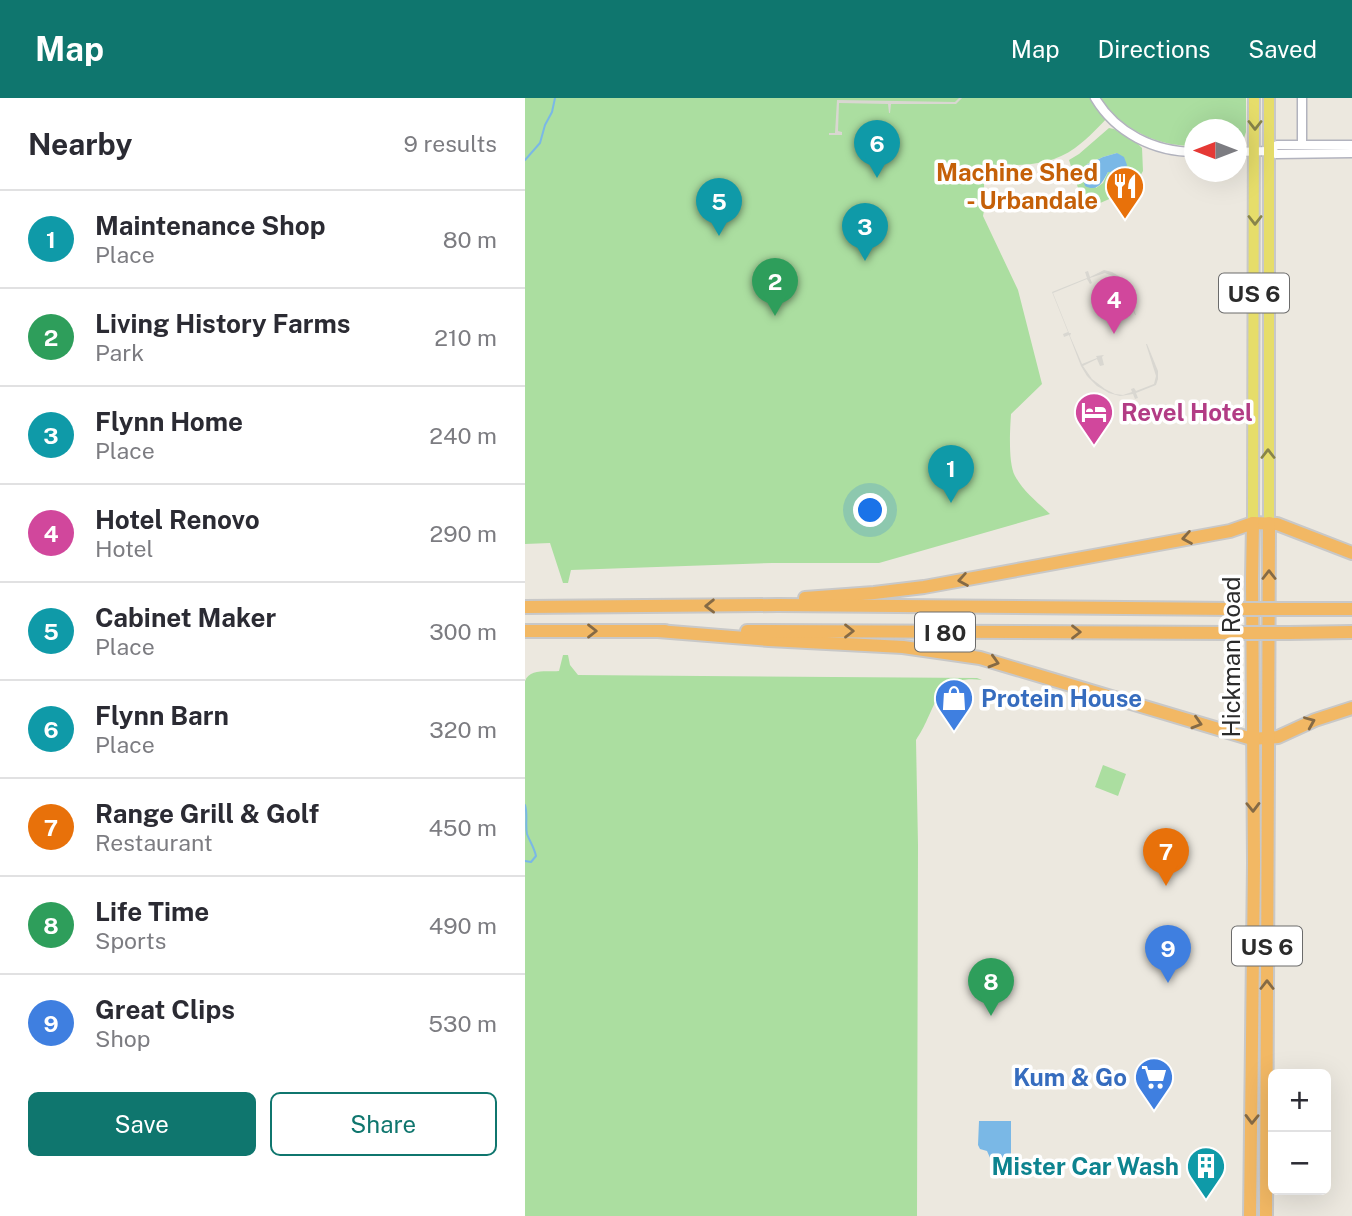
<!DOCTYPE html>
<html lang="en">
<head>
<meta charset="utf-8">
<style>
  :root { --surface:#fff; --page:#f7f7f7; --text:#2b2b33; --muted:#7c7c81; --line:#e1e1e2; --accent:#0f766e }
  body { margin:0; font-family:"Public Sans",sans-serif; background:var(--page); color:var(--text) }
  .controls { position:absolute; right:21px; bottom:21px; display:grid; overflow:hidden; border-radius:10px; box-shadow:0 7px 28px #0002 }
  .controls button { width:63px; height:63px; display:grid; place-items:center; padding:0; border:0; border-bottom:2px solid var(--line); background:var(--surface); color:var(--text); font:35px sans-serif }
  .compass { position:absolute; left:659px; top:21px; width:63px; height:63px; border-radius:50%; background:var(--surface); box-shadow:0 7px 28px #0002; rotate:270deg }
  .you { position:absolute; left:346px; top:413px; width:24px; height:24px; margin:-18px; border:5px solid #fff; border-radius:50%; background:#1a73e8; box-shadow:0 0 0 10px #1a73e833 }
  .badge { display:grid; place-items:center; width:46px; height:46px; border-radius:50%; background:var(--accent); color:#fff; font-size:23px; font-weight:700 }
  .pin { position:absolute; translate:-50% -58px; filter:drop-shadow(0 2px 4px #0008) }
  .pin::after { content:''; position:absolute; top:37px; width:24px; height:21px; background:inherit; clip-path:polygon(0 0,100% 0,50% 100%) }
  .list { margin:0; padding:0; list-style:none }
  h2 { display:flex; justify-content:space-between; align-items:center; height:91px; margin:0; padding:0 28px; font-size:30px }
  h2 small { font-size:23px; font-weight:400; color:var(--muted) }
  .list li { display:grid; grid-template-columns:46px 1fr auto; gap:21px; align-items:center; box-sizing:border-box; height:98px; padding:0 28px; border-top:2px solid var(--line) }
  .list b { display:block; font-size:26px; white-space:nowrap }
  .list p { margin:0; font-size:23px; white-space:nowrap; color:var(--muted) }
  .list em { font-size:23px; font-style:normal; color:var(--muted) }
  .actions { display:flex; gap:14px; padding:21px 28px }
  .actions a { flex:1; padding:16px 0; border:2px solid var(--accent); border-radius:10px; text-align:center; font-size:24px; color:var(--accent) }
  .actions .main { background:var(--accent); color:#fff }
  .map { position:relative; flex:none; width:827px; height:1118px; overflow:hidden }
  header { display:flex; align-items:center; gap:42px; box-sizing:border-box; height:98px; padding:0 35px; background:var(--accent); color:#fff }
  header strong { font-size:33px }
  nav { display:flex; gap:38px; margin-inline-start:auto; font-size:24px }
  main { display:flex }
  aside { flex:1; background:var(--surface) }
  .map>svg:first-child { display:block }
</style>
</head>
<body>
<header>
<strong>Map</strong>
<nav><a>Map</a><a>Directions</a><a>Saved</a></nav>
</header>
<main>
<aside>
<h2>Nearby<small>9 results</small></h2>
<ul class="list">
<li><span class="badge" style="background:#0f9aa8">1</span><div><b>Maintenance Shop</b><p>Place</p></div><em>80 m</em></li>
<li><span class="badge" style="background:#2e9e5b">2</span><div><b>Living History Farms</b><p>Park</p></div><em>210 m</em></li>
<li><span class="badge" style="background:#0f9aa8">3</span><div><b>Flynn Home</b><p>Place</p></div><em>240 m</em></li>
<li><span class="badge" style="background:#d1479c">4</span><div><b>Hotel Renovo</b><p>Hotel</p></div><em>290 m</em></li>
<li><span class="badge" style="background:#0f9aa8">5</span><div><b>Cabinet Maker</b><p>Place</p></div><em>300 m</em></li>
<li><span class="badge" style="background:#0f9aa8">6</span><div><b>Flynn Barn</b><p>Place</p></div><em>320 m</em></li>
<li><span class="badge" style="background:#e8710a">7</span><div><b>Range Grill &amp; Golf</b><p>Restaurant</p></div><em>450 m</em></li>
<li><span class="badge" style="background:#2e9e5b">8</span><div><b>Life Time</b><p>Sports</p></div><em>490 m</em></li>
<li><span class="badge" style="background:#3f7fe0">9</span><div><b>Great Clips</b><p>Shop</p></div><em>530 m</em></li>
</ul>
<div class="actions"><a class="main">Save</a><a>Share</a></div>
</aside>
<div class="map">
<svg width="827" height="1118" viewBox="0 0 827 1118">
  <rect width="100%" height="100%" fill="#ece8df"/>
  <g fill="#abdea0" fill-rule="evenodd">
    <path d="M0,0H721V34L718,43L712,47V32H670L669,48C637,48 610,37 587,15C575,27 564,40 550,50C523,70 490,67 458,67L460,107L458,118L493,192L517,286L486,316C485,332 483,365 490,378C498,393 513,405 525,416L354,465H247L46,472L43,485H38L25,445L0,446Z"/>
    <path d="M584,30L589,31L613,46L617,50L618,73L614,80L608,85L605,92L566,109L553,90L544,62L554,56ZM592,55L601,69L594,74H583L578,85L571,90L562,66L578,59Z"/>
    <path d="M38,557H43L45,567L53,577L452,580L457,582C408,576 412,613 391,642L393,747L392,1118H0V583C5,570 22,574 34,573Z"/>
    <polygon points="578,667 601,676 593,698 570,689"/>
  </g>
  <g fill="#d9d7d1">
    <polygon points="434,0 437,0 431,6 366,6 365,15 364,15 363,6 314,5 313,33 317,34 317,37 304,37 304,35 310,35 312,2 430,4"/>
    <polygon points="579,172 587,174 597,180 611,217 610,217 595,181 580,175 565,180 567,185 565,186 562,181 528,195 544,235 546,235 545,238 557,266 572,260 571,258 579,257 577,259 579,267 575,268 572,261 558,268 567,281 580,291 590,296 598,297 607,294 606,291 609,290 611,293 629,286 631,278 621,246 622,246 633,273 633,281 631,287 611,295 613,300 610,301 608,296 595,298 584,295 572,288 562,278 556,268 544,237 539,239 538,236 543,234 527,194 562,180 560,174 563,173 565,179"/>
  </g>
  <g fill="#7ab8e6">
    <path d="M592,55L599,59L602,67C599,75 591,74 583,74C578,83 573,95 560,88L557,78L561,67L578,59Z"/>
    <polygon points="454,1023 486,1023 486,1062 466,1062 462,1053 455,1051 453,1047"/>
  </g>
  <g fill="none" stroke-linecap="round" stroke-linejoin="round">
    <g stroke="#7ab8e6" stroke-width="2">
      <polyline points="0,62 15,45 20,27 27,14 30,0"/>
      <path d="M0,707C3,716 0,726 2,736C5,744 9,749 11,758L6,764L0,763"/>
    </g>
    <g stroke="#b2b3be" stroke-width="11">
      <g id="minor">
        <path d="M570,0C591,35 629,54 670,54"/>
        <polyline points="777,47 777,0"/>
        <polyline points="743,53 752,47 827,47"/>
        <polyline points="712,54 743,53 751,56 827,55"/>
      </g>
    </g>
    <g stroke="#c8c8c8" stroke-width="14">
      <g id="major">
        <polyline points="744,0 744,425"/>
        <polyline points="728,425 729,0"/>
      </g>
    </g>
    <g stroke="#c8c8c8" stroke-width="16">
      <g id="highway">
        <polyline points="280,500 349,495 399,489 705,433 728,425 752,426 827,455"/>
        <polyline points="0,509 253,507 708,511"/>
        <polyline points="763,511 827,511"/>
        <polyline points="0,533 140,533"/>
        <polyline points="133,533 244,542 378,549 455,560 727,641 753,639 790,622 827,610"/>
        <polyline points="222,533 708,535"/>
        <polyline points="764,535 827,534"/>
        <polyline points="725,1118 729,765 727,481 728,425"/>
        <polyline points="741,1118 744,425"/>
      </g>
    </g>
    <use href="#minor" stroke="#fff" stroke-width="8"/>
    <use href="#major" stroke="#e6dd6a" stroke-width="10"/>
    <use href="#highway" stroke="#f2b864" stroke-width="12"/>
    <g stroke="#c8c8c8" stroke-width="16" stroke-linecap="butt">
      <g id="highway-bridge">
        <polyline points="708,511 763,511"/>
        <polyline points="708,535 764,535"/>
      </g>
    </g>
    <use href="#highway-bridge" stroke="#f2b864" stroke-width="12"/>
  </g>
  <defs><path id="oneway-chevron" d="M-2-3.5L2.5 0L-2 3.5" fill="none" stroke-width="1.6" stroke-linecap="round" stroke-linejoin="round" transform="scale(1.75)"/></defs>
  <g stroke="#88844a">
    <use href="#oneway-chevron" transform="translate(730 27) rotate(90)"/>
    <use href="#oneway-chevron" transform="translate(730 122) rotate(90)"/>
    <use href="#oneway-chevron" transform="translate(743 356) rotate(-90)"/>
  </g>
  <g stroke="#856a45">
    <use href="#oneway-chevron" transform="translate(662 440) rotate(170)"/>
    <use href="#oneway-chevron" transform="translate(744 477) rotate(-90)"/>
    <use href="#oneway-chevron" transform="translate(438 482) rotate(170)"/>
    <use href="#oneway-chevron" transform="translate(185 508) rotate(179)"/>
    <use href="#oneway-chevron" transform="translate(67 533)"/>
    <use href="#oneway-chevron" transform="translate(324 533)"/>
    <use href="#oneway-chevron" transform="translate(551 534)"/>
    <use href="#oneway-chevron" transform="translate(469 564) rotate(16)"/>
    <use href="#oneway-chevron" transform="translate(785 624) rotate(-23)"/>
    <use href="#oneway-chevron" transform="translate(672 625) rotate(17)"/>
    <use href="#oneway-chevron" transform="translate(728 709) rotate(89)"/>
    <use href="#oneway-chevron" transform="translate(742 887) rotate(-90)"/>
    <use href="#oneway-chevron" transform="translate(727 1021) rotate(91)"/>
  </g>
  <defs>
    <g id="restaurant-pin" transform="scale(2.0125)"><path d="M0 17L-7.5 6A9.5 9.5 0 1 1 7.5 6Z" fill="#e8710a" stroke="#fff"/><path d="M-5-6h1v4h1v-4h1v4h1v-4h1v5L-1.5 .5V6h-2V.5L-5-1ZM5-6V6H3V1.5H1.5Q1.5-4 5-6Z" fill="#fff"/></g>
    <g id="hotel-pin" transform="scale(2.0125)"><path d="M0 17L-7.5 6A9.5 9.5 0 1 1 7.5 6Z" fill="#d1479c" stroke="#fff"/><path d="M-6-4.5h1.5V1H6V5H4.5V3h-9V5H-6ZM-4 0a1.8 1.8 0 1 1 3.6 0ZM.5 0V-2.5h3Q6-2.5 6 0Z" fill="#fff"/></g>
    <g id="shop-pin" transform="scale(2.0125)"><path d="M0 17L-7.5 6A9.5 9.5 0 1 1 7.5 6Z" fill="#3f7fe0" stroke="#fff"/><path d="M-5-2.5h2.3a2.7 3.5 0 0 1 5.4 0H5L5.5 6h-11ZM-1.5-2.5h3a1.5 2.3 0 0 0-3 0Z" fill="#fff"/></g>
    <g id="supermarket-pin" transform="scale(2.0125)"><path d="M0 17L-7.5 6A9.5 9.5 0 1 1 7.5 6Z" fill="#3f7fe0" stroke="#fff"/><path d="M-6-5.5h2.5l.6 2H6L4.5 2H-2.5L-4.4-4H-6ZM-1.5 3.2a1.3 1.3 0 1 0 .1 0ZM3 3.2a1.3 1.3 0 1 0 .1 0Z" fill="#fff"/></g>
    <g id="building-pin" transform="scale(2.0125)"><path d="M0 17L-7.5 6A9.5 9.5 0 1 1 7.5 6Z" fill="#0f9aa8" stroke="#fff"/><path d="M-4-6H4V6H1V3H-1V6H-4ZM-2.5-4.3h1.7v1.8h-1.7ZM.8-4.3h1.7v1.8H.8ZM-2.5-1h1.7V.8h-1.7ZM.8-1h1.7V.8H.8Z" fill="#fff"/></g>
  </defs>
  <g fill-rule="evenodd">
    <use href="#restaurant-pin" x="600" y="88"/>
    <use href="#hotel-pin" x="569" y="314"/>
    <use href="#shop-pin" x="429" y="600"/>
    <use href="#supermarket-pin" x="629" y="979"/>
    <use href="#building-pin" x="681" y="1068"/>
  </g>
  <g text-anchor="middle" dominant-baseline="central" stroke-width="7" stroke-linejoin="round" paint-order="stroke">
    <g fill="#fff" stroke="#6b6b6b" stroke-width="2">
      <rect x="694" y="175.5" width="70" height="39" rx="5"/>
      <rect x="390" y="514.5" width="60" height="39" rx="5"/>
      <rect x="707" y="828.5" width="70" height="39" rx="5"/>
    </g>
    <g font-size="23" font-weight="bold" fill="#2b2b2b">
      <text x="729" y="195">US 6</text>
      <text x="420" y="534">I 80</text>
      <text x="742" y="848">US 6</text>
    </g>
    <g font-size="24" font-weight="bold" fill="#c56008" stroke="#fff" text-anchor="end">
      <text x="573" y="74">Machine Shed<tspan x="573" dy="28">- Urbandale</tspan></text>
    </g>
    <g font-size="24" font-weight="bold" fill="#b23c85" stroke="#fff" text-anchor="start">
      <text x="596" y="314">Revel Hotel</text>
    </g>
    <g font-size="24" fill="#2b2b2b" stroke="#fff">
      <text transform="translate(706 559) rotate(-90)">Hickman Road</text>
    </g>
    <g font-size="24" font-weight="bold" fill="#366cbe" stroke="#fff" text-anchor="start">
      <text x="456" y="600">Protein House</text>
      <text x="602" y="979" text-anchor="end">Kum &amp; Go</text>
    </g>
    <g font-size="24" font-weight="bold" fill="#0d838f" stroke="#fff" text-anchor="end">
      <text x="654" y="1068">Mister Car Wash</text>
    </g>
  </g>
</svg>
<div class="controls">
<button>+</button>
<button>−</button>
</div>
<svg class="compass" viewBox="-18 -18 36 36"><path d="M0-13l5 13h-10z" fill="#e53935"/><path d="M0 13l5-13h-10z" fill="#7c7c81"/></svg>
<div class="you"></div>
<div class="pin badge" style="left:426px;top:405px;background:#0f9aa8">1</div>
<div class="pin badge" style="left:250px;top:218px;background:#2e9e5b">2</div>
<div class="pin badge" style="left:340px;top:163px;background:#0f9aa8">3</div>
<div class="pin badge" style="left:589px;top:236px;background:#d1479c">4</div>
<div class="pin badge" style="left:194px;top:138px;background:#0f9aa8">5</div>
<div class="pin badge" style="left:352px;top:80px;background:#0f9aa8">6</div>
<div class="pin badge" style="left:641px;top:788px;background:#e8710a">7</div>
<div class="pin badge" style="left:466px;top:918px;background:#2e9e5b">8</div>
<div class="pin badge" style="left:643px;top:885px;background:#3f7fe0">9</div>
</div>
</main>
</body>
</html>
